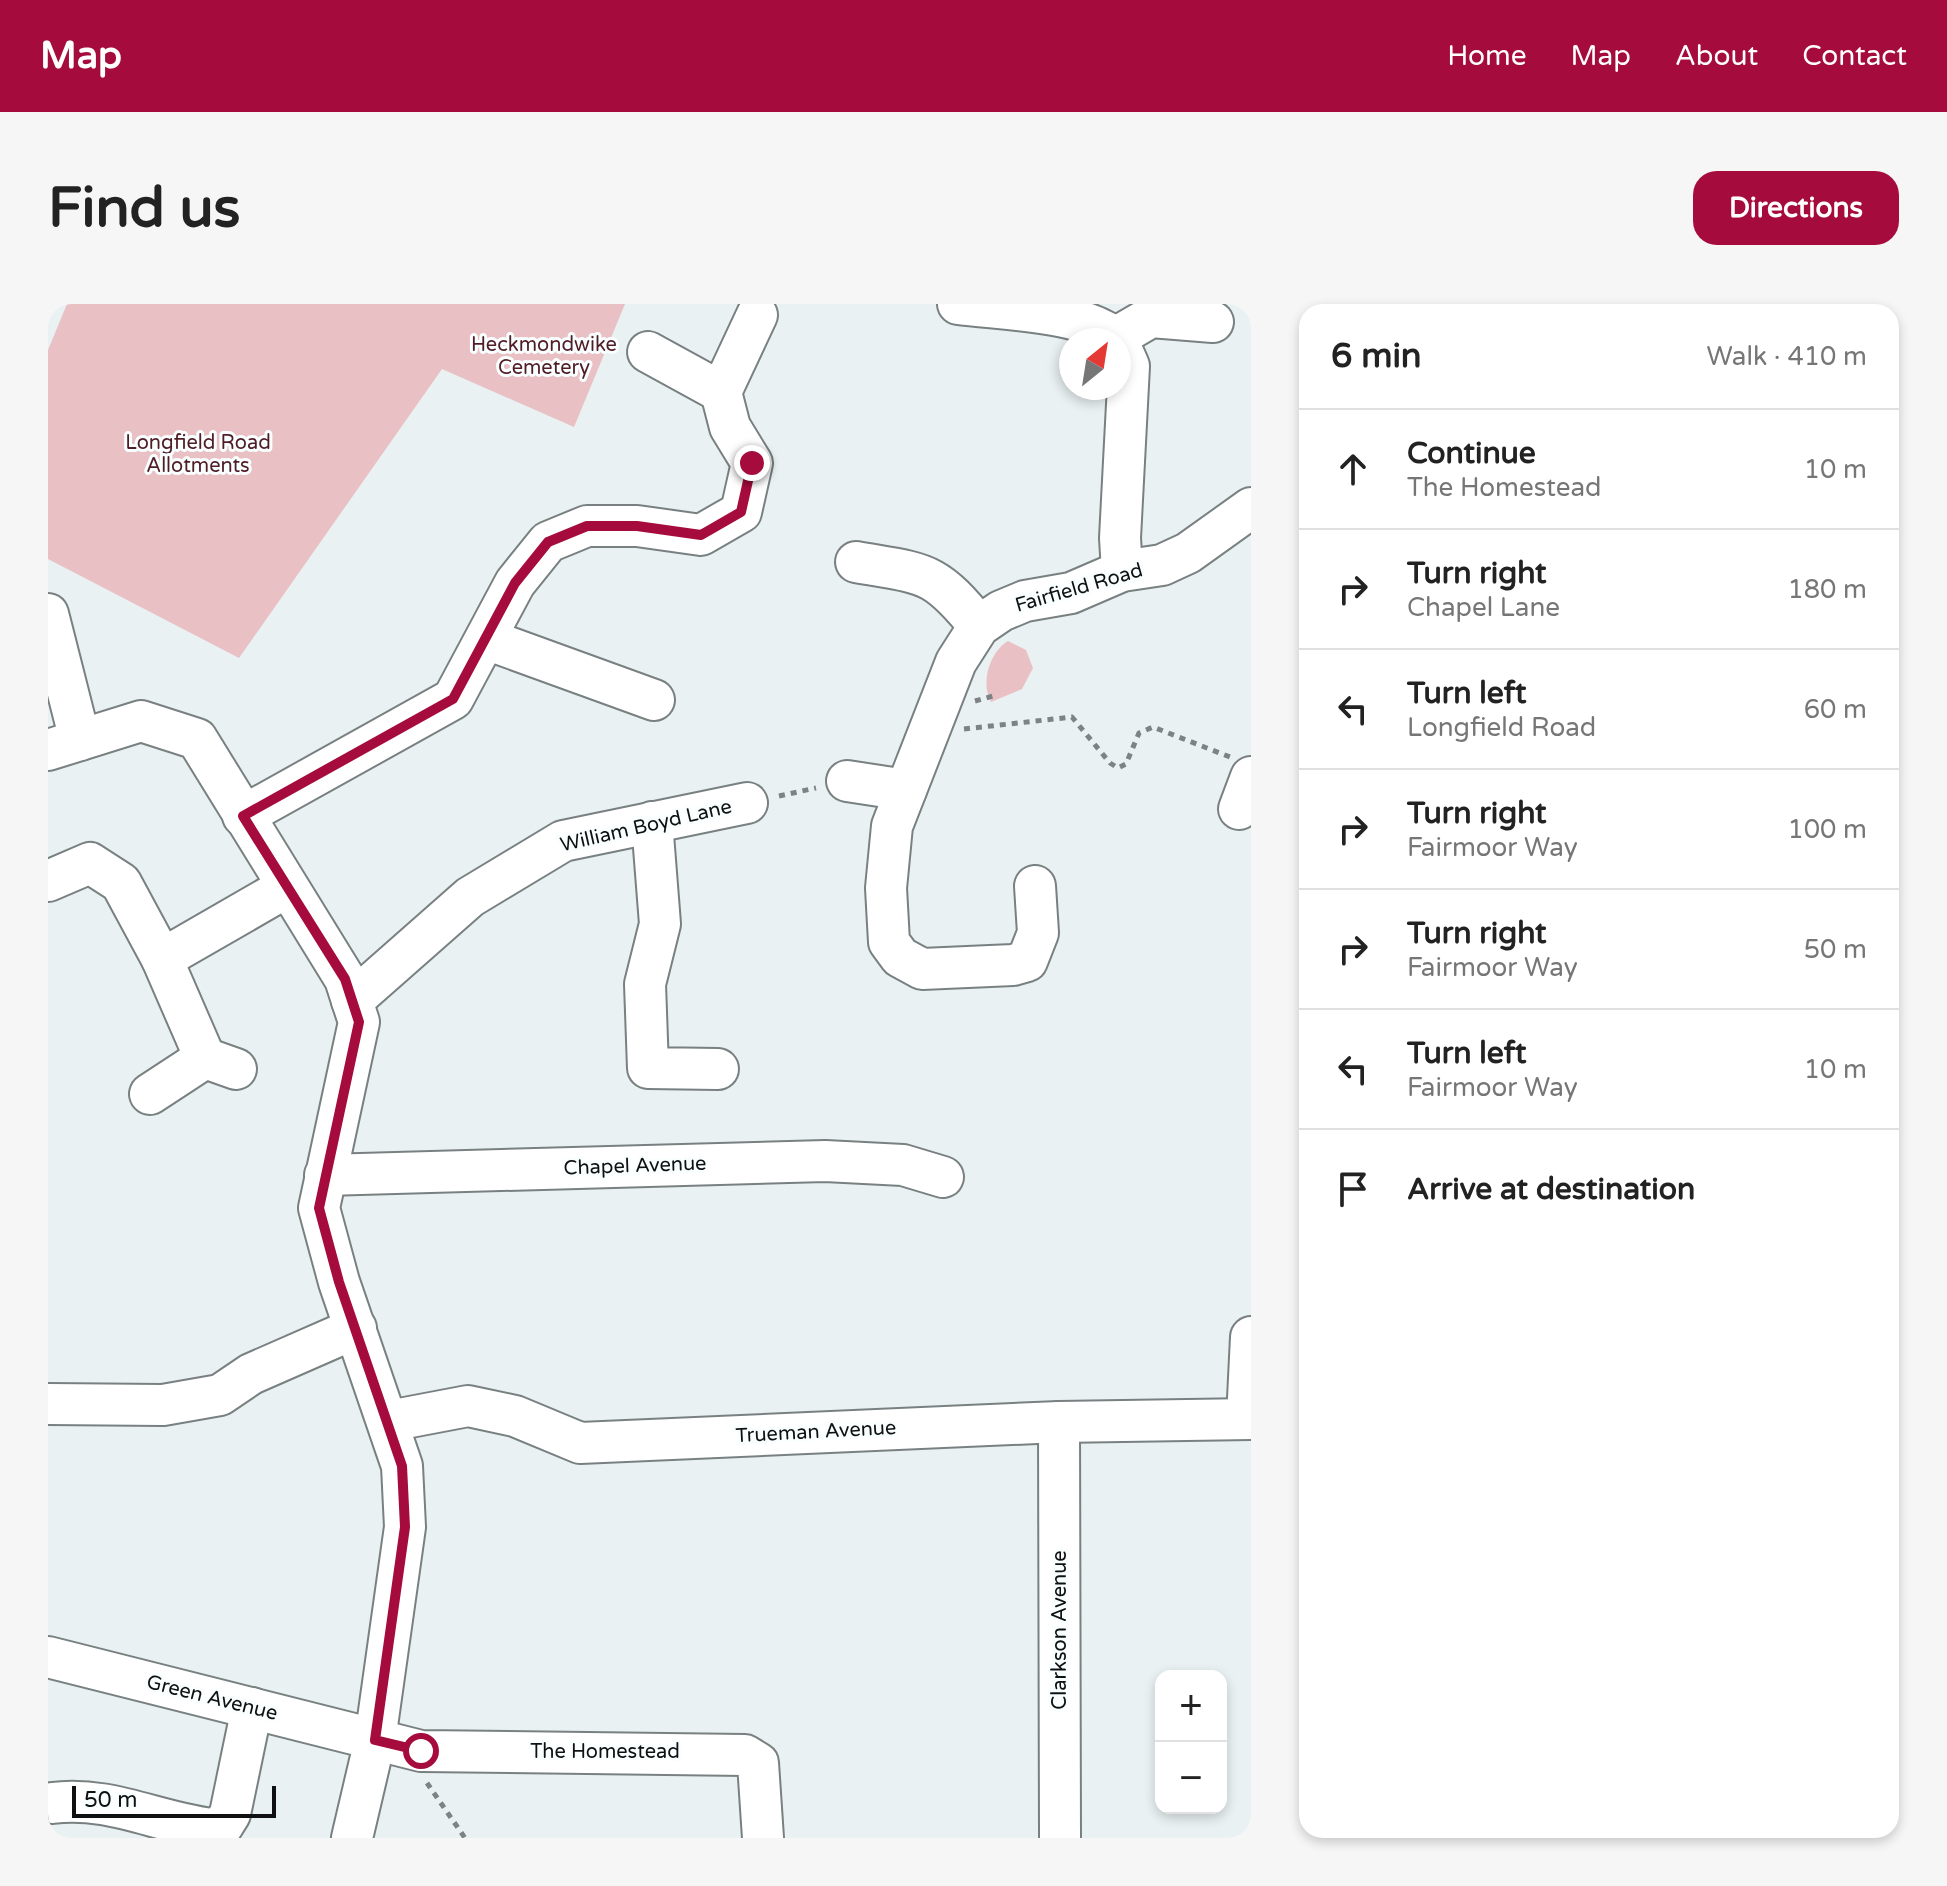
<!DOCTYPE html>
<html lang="en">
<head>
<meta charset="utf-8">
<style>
  :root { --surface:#fff; --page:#f6f6f6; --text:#222; --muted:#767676; --line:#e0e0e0; --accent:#a50c3d }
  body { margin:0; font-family:"Varela Round",sans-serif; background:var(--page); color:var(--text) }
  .controls { position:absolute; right:24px; bottom:24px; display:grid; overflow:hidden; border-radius:16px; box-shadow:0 4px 12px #0003 }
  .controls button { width:72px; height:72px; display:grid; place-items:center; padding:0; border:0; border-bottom:2px solid var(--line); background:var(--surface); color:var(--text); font:40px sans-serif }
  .compass { position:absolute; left:1011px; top:24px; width:72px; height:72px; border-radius:50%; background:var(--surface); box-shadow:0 4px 12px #0003; rotate:30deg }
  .scale { position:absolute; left:24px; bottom:20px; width:204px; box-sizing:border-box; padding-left:8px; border:4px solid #0e1011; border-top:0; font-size:22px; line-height:28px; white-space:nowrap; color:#0e1011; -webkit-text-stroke:6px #f9feff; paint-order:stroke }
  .stop { position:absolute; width:24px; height:24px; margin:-18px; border:6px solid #a50c3d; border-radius:50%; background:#fff }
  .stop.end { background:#a50c3d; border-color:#fff; box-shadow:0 2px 8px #0008 }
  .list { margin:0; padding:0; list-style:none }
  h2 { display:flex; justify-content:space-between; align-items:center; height:104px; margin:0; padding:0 32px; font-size:34px }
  h2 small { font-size:26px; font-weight:400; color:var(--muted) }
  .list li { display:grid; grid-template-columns:52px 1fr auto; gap:24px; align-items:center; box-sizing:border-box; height:120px; padding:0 32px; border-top:2px solid var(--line) }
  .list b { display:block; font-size:30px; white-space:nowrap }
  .list p { margin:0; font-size:26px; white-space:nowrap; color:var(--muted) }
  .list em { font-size:26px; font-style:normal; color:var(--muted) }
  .icon { flex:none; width:44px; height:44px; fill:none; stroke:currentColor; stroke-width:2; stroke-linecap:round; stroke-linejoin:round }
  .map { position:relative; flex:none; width:1203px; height:1534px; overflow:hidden; border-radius:24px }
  header { display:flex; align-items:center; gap:48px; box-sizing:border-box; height:112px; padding:0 40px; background:var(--accent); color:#fff }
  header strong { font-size:38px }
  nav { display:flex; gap:44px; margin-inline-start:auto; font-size:28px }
  .intro { display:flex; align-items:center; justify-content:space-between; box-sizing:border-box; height:192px; padding:0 48px }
  h1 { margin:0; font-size:56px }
  .button { padding:20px 36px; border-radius:24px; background:var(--accent); color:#fff; font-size:28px; font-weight:700 }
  main { display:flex; gap:48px; padding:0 48px }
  aside { flex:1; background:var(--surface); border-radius:24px; box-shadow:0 4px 12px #0003 }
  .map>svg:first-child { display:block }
</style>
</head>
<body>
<header>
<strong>Map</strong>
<nav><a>Home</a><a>Map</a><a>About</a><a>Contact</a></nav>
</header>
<div class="intro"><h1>Find us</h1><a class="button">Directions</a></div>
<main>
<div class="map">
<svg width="1203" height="1534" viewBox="0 0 1203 1534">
  <rect width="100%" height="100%" fill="#e9f1f2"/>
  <g fill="#e9c1c4">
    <polygon points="19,0 577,0 526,123 394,65 191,354 0,255 0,46"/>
    <path d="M960,337L978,346L985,364L974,385L943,398C932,378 942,348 960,337Z"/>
  </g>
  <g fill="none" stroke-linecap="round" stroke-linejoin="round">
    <g stroke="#798081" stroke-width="44">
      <g id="minor">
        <path d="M910,0C953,6 1037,6 1069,36"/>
        <polyline points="1067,34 1103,13 1165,18"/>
        <polyline points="1071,39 1081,62 1072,234 1074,267"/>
        <polyline points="600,48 673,88"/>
        <path d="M808,258C877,270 886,266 931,322"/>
        <polyline points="0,310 32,436"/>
        <polyline points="438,335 606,396"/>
        <polyline points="0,446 93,417 149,435 297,675 311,718 271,904 291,978 354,1162 357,1223 327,1436 304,1534"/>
        <polyline points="799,477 858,486"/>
        <polyline points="1191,505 1203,473"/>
        <polyline points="195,512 405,395 467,279 500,238 539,222 589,222 653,231 693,208 704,159 682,123 673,88 709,11"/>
        <polyline points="604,518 612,620 597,680 600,764 670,765"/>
        <polyline points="0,577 42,559 73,579 114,655 239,583"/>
        <polyline points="987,582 990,629 979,657 965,661 874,665 852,653 841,638 838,584 844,522 908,358 931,322 953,307 977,297 1023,289 1074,267 1114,261 1140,249 1203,204"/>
        <polyline points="304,697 422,593 515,537 699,499"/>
        <polyline points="157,754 188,765"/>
        <polyline points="102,790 157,754 114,655"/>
        <polyline points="277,871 777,857 855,861 895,873"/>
        <polyline points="0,1100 115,1101 172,1091 203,1070 308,1024"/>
        <polyline points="1199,1115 1203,1033"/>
        <polyline points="341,1117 420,1102 467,1112 532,1139 1011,1118 1203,1115"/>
        <polyline points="1011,1118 1012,1534"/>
        <polyline points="0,1353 373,1447 697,1451 710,1459 715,1534"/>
        <path d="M4,1499C63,1491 114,1521 172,1526L182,1510L204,1404"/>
      </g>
    </g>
    <g stroke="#7d8283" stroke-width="5" stroke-dasharray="6 6" stroke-linecap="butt">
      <polyline points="927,397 945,392"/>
      <polyline points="916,425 1024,413 1062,459 1070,464 1078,460 1091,429 1105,423 1182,453"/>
      <polyline points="731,492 768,484"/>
      <polyline points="379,1479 417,1534"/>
    </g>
    <use href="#minor" stroke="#fff" stroke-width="40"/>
  </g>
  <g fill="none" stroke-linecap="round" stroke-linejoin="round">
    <polyline stroke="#a50c3d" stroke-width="10" points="373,1447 327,1436 357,1223 354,1162 291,978 271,904 311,718 297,675 195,512 405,395 467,279 500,238 539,222 589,222 653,231 693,208 704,159"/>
  </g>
  <g text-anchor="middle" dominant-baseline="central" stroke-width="6" stroke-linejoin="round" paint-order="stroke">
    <g font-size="20" fill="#501c25" stroke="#f9feff">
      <text x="496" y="41">Heckmondwike<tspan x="496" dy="23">Cemetery</tspan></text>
      <text x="150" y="139">Longfield Road<tspan x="150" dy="23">Allotments</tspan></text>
    </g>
    <g font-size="20" fill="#0e1011" stroke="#f9feff">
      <text transform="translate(1031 284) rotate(-16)">Fairfield Road</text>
      <text transform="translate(598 522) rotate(-13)">William Boyd Lane</text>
      <text transform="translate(587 862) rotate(-2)">Chapel Avenue</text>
      <text transform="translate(768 1128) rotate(-3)">Trueman Avenue</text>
      <text transform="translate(1012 1326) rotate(-90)">Clarkson Avenue</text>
      <text transform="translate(164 1394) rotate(14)">Green Avenue</text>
      <text x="557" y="1448">The Homestead</text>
    </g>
  </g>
</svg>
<div class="controls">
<button>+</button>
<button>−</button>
</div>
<svg class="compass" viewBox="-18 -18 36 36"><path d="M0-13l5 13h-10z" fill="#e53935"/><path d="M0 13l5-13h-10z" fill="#767676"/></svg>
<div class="scale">50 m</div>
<div class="stop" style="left:373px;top:1447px"></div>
<div class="stop end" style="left:704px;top:159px"></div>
</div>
<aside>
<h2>6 min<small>Walk · 410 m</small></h2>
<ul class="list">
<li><svg class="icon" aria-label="ahead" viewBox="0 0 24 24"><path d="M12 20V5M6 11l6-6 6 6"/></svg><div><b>Continue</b><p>The Homestead</p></div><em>10 m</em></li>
<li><svg class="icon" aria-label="right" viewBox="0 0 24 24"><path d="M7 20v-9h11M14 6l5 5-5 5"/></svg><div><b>Turn right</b><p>Chapel Lane</p></div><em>180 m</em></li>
<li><svg class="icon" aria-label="left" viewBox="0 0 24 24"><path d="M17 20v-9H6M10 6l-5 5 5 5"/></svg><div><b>Turn left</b><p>Longfield Road</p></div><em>60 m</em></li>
<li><svg class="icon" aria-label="right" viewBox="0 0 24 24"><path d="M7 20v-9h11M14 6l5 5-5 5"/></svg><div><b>Turn right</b><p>Fairmoor Way</p></div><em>100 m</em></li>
<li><svg class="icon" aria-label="right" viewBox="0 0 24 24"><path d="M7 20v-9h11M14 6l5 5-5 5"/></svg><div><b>Turn right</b><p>Fairmoor Way</p></div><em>50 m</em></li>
<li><svg class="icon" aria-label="left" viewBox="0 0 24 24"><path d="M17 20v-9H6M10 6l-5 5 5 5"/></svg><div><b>Turn left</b><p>Fairmoor Way</p></div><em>10 m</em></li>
<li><svg class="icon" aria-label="arrive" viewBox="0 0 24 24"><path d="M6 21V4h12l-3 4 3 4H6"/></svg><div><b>Arrive at destination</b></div></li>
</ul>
</aside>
</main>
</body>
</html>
